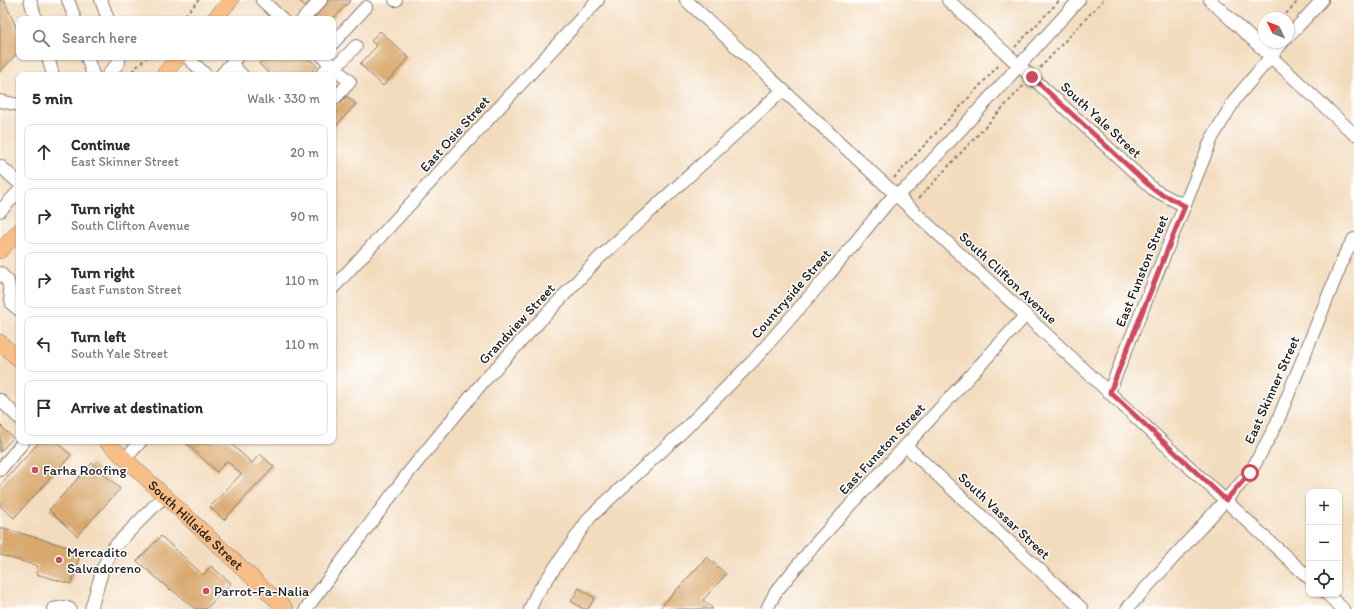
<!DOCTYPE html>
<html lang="en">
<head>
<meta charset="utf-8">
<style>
  :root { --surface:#fff; --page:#f2f2f3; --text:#2b2b33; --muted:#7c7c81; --line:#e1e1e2 }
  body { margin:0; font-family:Itim,sans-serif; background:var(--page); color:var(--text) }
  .controls { position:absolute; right:12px; bottom:12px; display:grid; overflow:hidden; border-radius:8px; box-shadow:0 1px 3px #0004 }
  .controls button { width:36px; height:36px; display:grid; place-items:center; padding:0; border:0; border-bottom:1px solid var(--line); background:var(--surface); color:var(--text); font:20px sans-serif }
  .compass { position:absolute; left:1258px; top:12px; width:36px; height:36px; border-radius:50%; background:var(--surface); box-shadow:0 1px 3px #0004; rotate:313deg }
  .stop { position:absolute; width:12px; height:12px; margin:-9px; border:3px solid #d1495b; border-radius:50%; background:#fff }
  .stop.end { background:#d1495b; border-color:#fff; box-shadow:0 1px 4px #0008 }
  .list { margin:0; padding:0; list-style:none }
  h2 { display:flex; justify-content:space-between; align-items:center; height:52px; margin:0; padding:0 16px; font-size:17px }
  h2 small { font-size:13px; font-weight:400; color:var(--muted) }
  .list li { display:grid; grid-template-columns:26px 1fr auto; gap:12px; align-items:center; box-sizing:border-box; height:56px; margin:0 8px 8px; padding:0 8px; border:1px solid var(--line); border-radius:8px }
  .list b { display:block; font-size:15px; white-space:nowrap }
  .list p { margin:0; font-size:13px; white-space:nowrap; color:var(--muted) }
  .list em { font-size:13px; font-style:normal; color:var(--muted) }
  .icon { flex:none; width:22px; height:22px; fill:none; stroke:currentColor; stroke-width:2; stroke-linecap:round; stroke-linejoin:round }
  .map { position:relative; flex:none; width:1354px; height:609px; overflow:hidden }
  .search { position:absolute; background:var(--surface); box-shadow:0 1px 3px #0004; left:16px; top:16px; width:320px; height:44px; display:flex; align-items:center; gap:10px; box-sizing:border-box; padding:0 14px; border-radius:8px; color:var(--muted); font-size:15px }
  .panel { position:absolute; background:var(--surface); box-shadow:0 1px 3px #0004; left:16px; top:72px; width:320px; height:372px; border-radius:8px }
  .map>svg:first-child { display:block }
</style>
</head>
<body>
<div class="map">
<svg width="1354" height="609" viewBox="0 0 1354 609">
  <rect width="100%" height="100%" fill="#fff"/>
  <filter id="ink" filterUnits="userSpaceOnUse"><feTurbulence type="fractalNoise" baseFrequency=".025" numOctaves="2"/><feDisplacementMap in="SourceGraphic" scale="8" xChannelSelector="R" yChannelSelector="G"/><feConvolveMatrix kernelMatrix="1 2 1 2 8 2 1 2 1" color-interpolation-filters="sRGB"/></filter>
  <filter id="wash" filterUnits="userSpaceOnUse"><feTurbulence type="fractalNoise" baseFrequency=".012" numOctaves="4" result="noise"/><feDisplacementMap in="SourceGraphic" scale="16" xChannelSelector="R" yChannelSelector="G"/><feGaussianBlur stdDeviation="0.9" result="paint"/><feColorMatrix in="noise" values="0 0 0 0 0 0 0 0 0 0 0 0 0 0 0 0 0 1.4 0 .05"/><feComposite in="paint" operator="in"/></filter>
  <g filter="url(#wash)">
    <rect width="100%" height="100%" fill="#f3dcbd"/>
    <g id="blocks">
      <g fill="#d9a86d">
        <polygon points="0,0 4,0 19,34 19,51 0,72"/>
        <polygon points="298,0 311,0 305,6"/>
        <polygon points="328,0 351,0 333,19 313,19 326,5"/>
        <polygon points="380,31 409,58 383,86 360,64 377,46 371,41"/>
        <polygon points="265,57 307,57 317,66 308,75 271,75 259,64"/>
        <polygon points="347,96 356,104 333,129 333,108 338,105"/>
        <polygon points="0,425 13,438 0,452"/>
        <polygon points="40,441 56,441 71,455 14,518 0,506 0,486"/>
        <polygon points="184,441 228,441 252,463 260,454 274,467 224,520 210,507 241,474 227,461 217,472"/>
        <polygon points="92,463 120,489 77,536 49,510"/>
        <polygon points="0,527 81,551 71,584 36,574 38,566 0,555"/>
        <polygon points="161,536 203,575 211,566 231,583 206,609 195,609 171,589 170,590 137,561"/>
        <polygon points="707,557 726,574 703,600 713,609 659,609"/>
        <polygon points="579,588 595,598 588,609 583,609 571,601"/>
      </g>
    </g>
  </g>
  <g filter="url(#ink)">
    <use href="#blocks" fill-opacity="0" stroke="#887c6c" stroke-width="1"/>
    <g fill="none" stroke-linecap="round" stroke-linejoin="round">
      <g stroke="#887c6c" stroke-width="14">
        <g id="minor">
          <polyline points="30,0 36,19"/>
          <polyline points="68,0 75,19"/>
          <polyline points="101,0 108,19"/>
          <polyline points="262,0 282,19"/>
          <polyline points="395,0 396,0"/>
          <polyline points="686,0 1309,578"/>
          <polyline points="948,0 1154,190 1185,206"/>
          <polyline points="1210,0 1354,134"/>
          <polyline points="303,19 321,0"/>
          <polyline points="1288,37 1322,0"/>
          <polyline points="333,43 366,7"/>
          <polyline points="48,57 53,75"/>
          <polyline points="87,57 93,75"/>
          <polyline points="187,57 206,75"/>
          <polyline points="323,57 350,82 333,100"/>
          <polyline points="231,64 242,75"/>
          <polyline points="335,68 356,46"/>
          <polyline points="108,75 119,62 119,57"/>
          <polyline points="221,75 237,57"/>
          <polyline points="321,75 331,64"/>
          <polyline points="0,101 19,105"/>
          <polyline points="0,166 19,183"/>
          <polyline points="0,211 19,191"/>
          <polyline points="0,273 8,281 12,304 19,310"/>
          <polyline points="333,288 598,0"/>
          <polyline points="1109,392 1212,138 1236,98 1283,42"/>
          <polyline points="0,400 19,418"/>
          <polyline points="906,446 1082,609"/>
          <polyline points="125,459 141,441"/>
          <polyline points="0,470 24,441"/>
          <polyline points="1327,594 1343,609"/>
          <polyline points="53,609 65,607 70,609"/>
          <polyline points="91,609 103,568 113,548 165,495"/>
          <polyline points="306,609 409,472 482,383 598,259 783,90"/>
          <polyline points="530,609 536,595 590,517 680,434 753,361 829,274 889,201 910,185 1079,0"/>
          <polyline points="767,609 775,593 816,543 1026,315"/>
          <polyline points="1127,609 1250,473 1276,425 1346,252 1354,239"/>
        </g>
      </g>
      <g stroke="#887c6c" stroke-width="16">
        <g id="major">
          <polyline points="214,19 231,0"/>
          <polyline points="163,75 179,57"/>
          <polyline points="0,251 19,231"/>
          <polyline points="0,342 19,360"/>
          <path id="s1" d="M106,441L286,609"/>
        </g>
      </g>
      <g stroke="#887c6c" stroke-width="2" stroke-dasharray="3 3" stroke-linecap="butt">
        <polyline points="1282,18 1299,0"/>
        <polyline points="181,19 199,0"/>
        <polyline points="1015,47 1060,0"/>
        <polyline points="1040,68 1103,0"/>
        <polyline points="128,75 147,57"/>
        <polyline points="894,178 1000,64"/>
        <polyline points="919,198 1023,86"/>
      </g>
      <use href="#minor" stroke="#fff" stroke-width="12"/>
      <use href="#major" stroke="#f7be87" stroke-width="15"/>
    </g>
  </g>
  <g fill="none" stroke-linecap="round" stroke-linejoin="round" filter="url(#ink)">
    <polyline stroke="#d1495b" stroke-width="5" points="1032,77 1154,190 1185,206 1110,392 1226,500 1250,473"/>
  </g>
  <g fill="#d1495b" stroke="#fff" stroke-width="1.5">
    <circle cx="35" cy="470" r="4"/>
    <circle cx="59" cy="560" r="4"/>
    <circle cx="206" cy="591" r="4"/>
  </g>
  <g text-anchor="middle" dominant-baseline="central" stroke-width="3" stroke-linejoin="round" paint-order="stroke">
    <g font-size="14" fill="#1c1c1c" stroke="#fff">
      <text transform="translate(1101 120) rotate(43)">South Yale Street</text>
      <text transform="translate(455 134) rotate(-48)">East Osie Street</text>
      <text transform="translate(1142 271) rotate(-68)">East Funston Street</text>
      <text transform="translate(1008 278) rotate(43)">South Clifton Avenue</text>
      <text transform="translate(791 294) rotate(-49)">Countryside Street</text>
      <text transform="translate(517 324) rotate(-47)">Grandview Street</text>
      <text transform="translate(1272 390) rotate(-66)">East Skinner Street</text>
      <text transform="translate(882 449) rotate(-47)">East Funston Street</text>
      <text transform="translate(1004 516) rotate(43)">South Vassar Street</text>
      <text stroke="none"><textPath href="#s1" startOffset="123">South Hillside Street</textPath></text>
    </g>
    <g font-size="14" fill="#1c1c1c" stroke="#fff" text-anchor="start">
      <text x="43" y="470">Farha Roofing</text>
      <text x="67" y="552">Mercadito<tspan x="67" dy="16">Salvadoreno</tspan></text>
      <text x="214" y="591">Parrot-Fa-Nalia</text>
    </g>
  </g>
</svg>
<div class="controls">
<button>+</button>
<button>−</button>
<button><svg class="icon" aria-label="locate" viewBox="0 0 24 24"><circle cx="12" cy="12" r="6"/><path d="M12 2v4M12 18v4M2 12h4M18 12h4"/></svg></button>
</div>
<svg class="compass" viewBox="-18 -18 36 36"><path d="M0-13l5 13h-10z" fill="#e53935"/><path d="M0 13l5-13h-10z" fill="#7c7c81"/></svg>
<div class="stop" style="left:1250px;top:473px"></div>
<div class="stop end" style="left:1032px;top:77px"></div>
<div class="search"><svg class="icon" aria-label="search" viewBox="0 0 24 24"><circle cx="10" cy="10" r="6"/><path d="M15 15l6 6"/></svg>Search here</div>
<section class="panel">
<h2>5 min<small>Walk · 330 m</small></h2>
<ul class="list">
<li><svg class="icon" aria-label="ahead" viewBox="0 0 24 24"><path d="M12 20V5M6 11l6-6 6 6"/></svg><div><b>Continue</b><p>East Skinner Street</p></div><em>20 m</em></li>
<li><svg class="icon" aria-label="right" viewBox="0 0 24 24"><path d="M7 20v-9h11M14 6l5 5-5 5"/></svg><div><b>Turn right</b><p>South Clifton Avenue</p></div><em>90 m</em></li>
<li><svg class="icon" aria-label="right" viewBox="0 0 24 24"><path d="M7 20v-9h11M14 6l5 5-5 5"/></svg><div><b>Turn right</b><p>East Funston Street</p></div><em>110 m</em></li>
<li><svg class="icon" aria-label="left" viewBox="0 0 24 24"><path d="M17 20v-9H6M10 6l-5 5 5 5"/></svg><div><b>Turn left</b><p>South Yale Street</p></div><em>110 m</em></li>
<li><svg class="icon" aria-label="arrive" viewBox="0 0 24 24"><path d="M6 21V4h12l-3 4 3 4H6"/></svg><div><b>Arrive at destination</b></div></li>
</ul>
</section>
</div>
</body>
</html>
